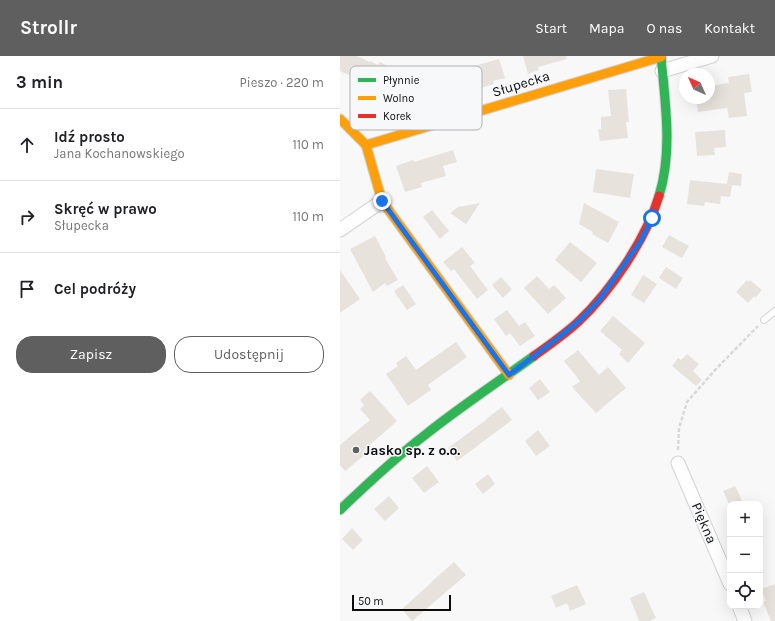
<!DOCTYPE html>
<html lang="pl">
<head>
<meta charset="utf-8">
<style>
  :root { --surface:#fff; --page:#f6f6f6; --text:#202124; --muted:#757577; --line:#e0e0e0; --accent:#5f5f60 }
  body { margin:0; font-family:Karla,sans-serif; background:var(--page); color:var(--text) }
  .controls { position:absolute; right:12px; bottom:12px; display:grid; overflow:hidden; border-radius:8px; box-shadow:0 4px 16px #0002 }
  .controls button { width:36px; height:36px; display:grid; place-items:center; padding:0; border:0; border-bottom:1px solid var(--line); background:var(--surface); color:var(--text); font:20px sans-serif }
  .compass { position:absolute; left:339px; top:12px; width:36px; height:36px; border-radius:50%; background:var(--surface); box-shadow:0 4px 16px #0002; rotate:315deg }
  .scale { position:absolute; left:12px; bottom:10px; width:99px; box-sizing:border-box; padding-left:4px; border:2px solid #0c0c0d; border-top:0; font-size:11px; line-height:14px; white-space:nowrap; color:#0c0c0d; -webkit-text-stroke:3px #f7f8fa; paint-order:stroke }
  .stop { position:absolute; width:12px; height:12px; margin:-9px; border:3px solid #1a73e8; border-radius:50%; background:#fff }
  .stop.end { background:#1a73e8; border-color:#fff; box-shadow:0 1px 4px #0008 }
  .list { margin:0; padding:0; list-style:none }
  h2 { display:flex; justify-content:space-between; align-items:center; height:52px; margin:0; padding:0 16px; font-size:17px }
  h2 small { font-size:13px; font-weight:400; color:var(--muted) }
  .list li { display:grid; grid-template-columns:26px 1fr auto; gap:12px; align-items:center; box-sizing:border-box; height:72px; padding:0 16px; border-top:1px solid var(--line) }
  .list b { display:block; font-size:15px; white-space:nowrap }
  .list p { margin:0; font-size:13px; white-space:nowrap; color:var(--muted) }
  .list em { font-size:13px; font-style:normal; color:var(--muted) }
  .actions { display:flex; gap:8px; padding:12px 16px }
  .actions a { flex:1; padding:9px 0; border:1px solid var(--accent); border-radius:16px; text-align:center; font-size:14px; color:var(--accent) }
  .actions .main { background:var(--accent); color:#fff }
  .icon { flex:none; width:22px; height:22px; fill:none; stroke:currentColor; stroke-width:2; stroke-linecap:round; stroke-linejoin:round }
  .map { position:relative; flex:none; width:435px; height:565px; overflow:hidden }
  header { display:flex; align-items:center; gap:24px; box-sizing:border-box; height:56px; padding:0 20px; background:var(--accent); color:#fff }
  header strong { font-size:19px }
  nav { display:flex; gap:22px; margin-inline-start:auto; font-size:14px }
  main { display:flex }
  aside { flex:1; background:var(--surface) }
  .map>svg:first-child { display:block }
</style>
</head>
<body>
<header>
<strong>Strollr</strong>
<nav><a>Start</a><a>Mapa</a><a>O nas</a><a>Kontakt</a></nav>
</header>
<main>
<aside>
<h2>3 min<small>Pieszo · 220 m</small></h2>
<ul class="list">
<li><svg class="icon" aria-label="ahead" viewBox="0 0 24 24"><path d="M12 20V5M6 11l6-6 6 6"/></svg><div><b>Idź prosto</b><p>Jana Kochanowskiego</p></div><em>110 m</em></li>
<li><svg class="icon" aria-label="right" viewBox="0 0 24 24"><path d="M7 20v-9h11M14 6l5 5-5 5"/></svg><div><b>Skręć w prawo</b><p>Słupecka</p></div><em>110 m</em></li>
<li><svg class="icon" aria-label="arrive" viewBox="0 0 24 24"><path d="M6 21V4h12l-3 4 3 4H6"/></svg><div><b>Cel podróży</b></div></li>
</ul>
<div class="actions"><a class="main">Zapisz</a><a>Udostępnij</a></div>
</aside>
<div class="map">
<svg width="435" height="565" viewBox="0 0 435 565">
  <rect width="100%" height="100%" fill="#f8f8f9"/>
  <g fill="#e8e2dc">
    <polygon points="0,0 17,0 29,6 30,5 38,9 40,6 50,11 48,14 52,16 43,35 31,29 30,31 20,25 20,24 0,15"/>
    <polygon points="183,0 226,0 227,3 198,11 199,14 188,18"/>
    <polygon points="159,3 165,22 153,25 154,28 113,40 112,38 90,45 90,47 78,50 71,27 81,24 81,25"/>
    <polygon points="409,18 412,36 404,37 407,60 389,62 387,52 358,56 356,42 369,42 369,30 389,27 388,21"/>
    <polygon points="286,33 289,66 286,66 288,82 260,85 258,73 261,73 261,61 271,60 268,34"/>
    <polygon points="385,74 386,91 374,92 375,99 357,100 355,76"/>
    <polygon points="113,94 117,106 103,110 106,120 81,127 82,131 65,136 56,110 73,104 74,106"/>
    <polygon points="256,113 294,118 290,142 253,136"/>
    <polygon points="389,116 402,118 401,130 392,129 390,141 381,140 380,148 365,146 364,150 347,148 350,124 387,128"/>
    <polygon points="140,147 126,168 110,157 118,151"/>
    <polygon points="244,147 279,166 268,187 252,178 253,176 239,168"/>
    <polygon points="92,154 109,175 100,183 83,161"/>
    <polygon points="329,179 349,190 342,202 322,191"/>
    <polygon points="35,180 46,201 45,202 58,224 47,230 45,227 33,236 10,193"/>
    <polygon points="230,186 257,207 241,226 215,204"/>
    <polygon points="122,191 135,207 130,210 148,234 137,243 114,213 111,215 103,206"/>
    <polygon points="326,211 343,222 336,233 319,222"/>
    <polygon points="0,214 20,243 0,257"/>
    <polygon points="303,219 317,228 304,247 291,239"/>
    <polygon points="197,220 209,233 214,229 226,242 208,258 184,232"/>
    <polygon points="161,221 172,233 163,242 152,229"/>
    <polygon points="407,224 408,226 410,224 422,234 415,242 414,240 408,247 396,236"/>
    <polygon points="63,229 76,248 67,254 54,235"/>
    <polygon points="167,254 179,270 185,266 195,280 180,290 170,277 166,280 154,263"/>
    <polygon points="273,260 305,287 288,307 279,298 282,294 260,275"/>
    <polygon points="116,286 127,301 88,329 91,334 68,350 46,318 58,310 56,307 66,300 76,314"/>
    <polygon points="238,294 259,319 268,311 286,332 256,357 232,331 240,325 224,305"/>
    <polygon points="347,298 359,308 353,315 362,324 356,330 332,310 338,302 341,304"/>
    <polygon points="200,323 210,336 198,344 189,332"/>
    <polygon points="30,335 57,365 24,394 27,397 5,415 0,409 0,389 30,364 20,353 24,349 20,344"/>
    <polygon points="162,351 172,364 117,405 108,392 146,364 146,363"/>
    <polygon points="198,374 210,390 196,400 185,385"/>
    <polygon points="87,410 99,426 84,437 72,422"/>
    <polygon points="148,418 155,428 143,438 135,428"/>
    <polygon points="395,430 398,436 403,448 389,448 383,435"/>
    <polygon points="49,440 59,452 45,465 34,453"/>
    <polygon points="12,472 23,484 13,494 2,483"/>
    <polygon points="114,506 126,519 72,565 62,553 92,526 91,526"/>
    <polygon points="435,528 435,565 431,565 423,546 426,545 421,533"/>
    <polygon points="237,529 246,548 230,555 227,547 216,552 211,540"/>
    <polygon points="304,536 316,562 310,565 299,565 290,542"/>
  </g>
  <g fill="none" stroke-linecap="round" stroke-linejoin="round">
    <g stroke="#d2d2d2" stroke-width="8">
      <polyline id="lane" points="424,264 435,255"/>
    </g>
    <g stroke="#d2d2d2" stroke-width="15">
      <g id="street">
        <polyline points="322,15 372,0"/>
        <polyline points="0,174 42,145"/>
        <polyline points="338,407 390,528"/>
        <polyline points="399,550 405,565"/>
      </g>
    </g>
    <g stroke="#d2d2d2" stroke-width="11">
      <g id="fast">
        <path d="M319,140C333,95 325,46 321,0"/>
        <path d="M0,454C27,428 55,402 85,379C120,351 158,326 194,300"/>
      </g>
    </g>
    <g stroke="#d2d2d2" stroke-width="11">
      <g id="slow">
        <polyline points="0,63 26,89 321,1"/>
        <polyline points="26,89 42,145 169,319"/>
      </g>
    </g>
    <g stroke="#d2d2d2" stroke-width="11">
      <path id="jam" d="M194,300C209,289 224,279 238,266C271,235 306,183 319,140"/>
    </g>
    <polyline stroke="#d9d9da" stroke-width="2.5" stroke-dasharray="4 2" stroke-linecap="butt" points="338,394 339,372 347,346 375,314 418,270"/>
    <use href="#lane" stroke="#fefefe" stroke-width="6"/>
    <use href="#street" stroke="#fefefe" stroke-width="13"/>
    <use href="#fast" stroke="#30b455" stroke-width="9"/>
    <use href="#slow" stroke="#ff9f0a" stroke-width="9"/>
    <use href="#jam" stroke="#e5322d" stroke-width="9"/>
  </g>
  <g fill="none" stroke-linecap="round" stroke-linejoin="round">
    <polyline stroke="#1a73e8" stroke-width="5" points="42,145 169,319 218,282 240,264 260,243 300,186 312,162"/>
  </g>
  <circle fill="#5f5f60" stroke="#f7f8fa" stroke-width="1.5" cx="16" cy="394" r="4"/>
  <g text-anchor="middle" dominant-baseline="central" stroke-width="3" stroke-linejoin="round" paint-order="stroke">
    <g font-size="14" fill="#0c0c0d" stroke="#f7f8fa">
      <text transform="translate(181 28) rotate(-17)">Słupecka</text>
      <text transform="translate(364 467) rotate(67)">Piękna</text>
    </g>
    <g font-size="14" font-weight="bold" fill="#0c0c0d" stroke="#f7f8fa" text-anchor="start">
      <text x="24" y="394">Jasko sp. z o.o.</text>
    </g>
  </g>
  <rect x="10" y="10" width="132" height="64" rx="6" fill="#f7f8fa" stroke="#b0b1b3" stroke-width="1"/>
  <rect x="18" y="22" width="18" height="4" fill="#30b455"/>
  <rect x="18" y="40" width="18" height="4" fill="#ff9f0a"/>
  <rect x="18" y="58" width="18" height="4" fill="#e5322d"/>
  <g font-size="11" fill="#0c0c0d">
    <text x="43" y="28">Płynnie</text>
    <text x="43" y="46">Wolno</text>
    <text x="43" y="64">Korek</text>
  </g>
</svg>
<div class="controls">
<button>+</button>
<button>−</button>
<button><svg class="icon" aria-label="locate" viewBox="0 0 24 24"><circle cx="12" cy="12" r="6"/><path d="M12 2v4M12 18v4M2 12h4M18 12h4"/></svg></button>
</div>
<svg class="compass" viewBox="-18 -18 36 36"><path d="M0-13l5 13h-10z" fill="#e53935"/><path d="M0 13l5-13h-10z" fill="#757577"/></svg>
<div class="scale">50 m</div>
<div class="stop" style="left:312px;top:162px"></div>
<div class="stop end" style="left:42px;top:145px"></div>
</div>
</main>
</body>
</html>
